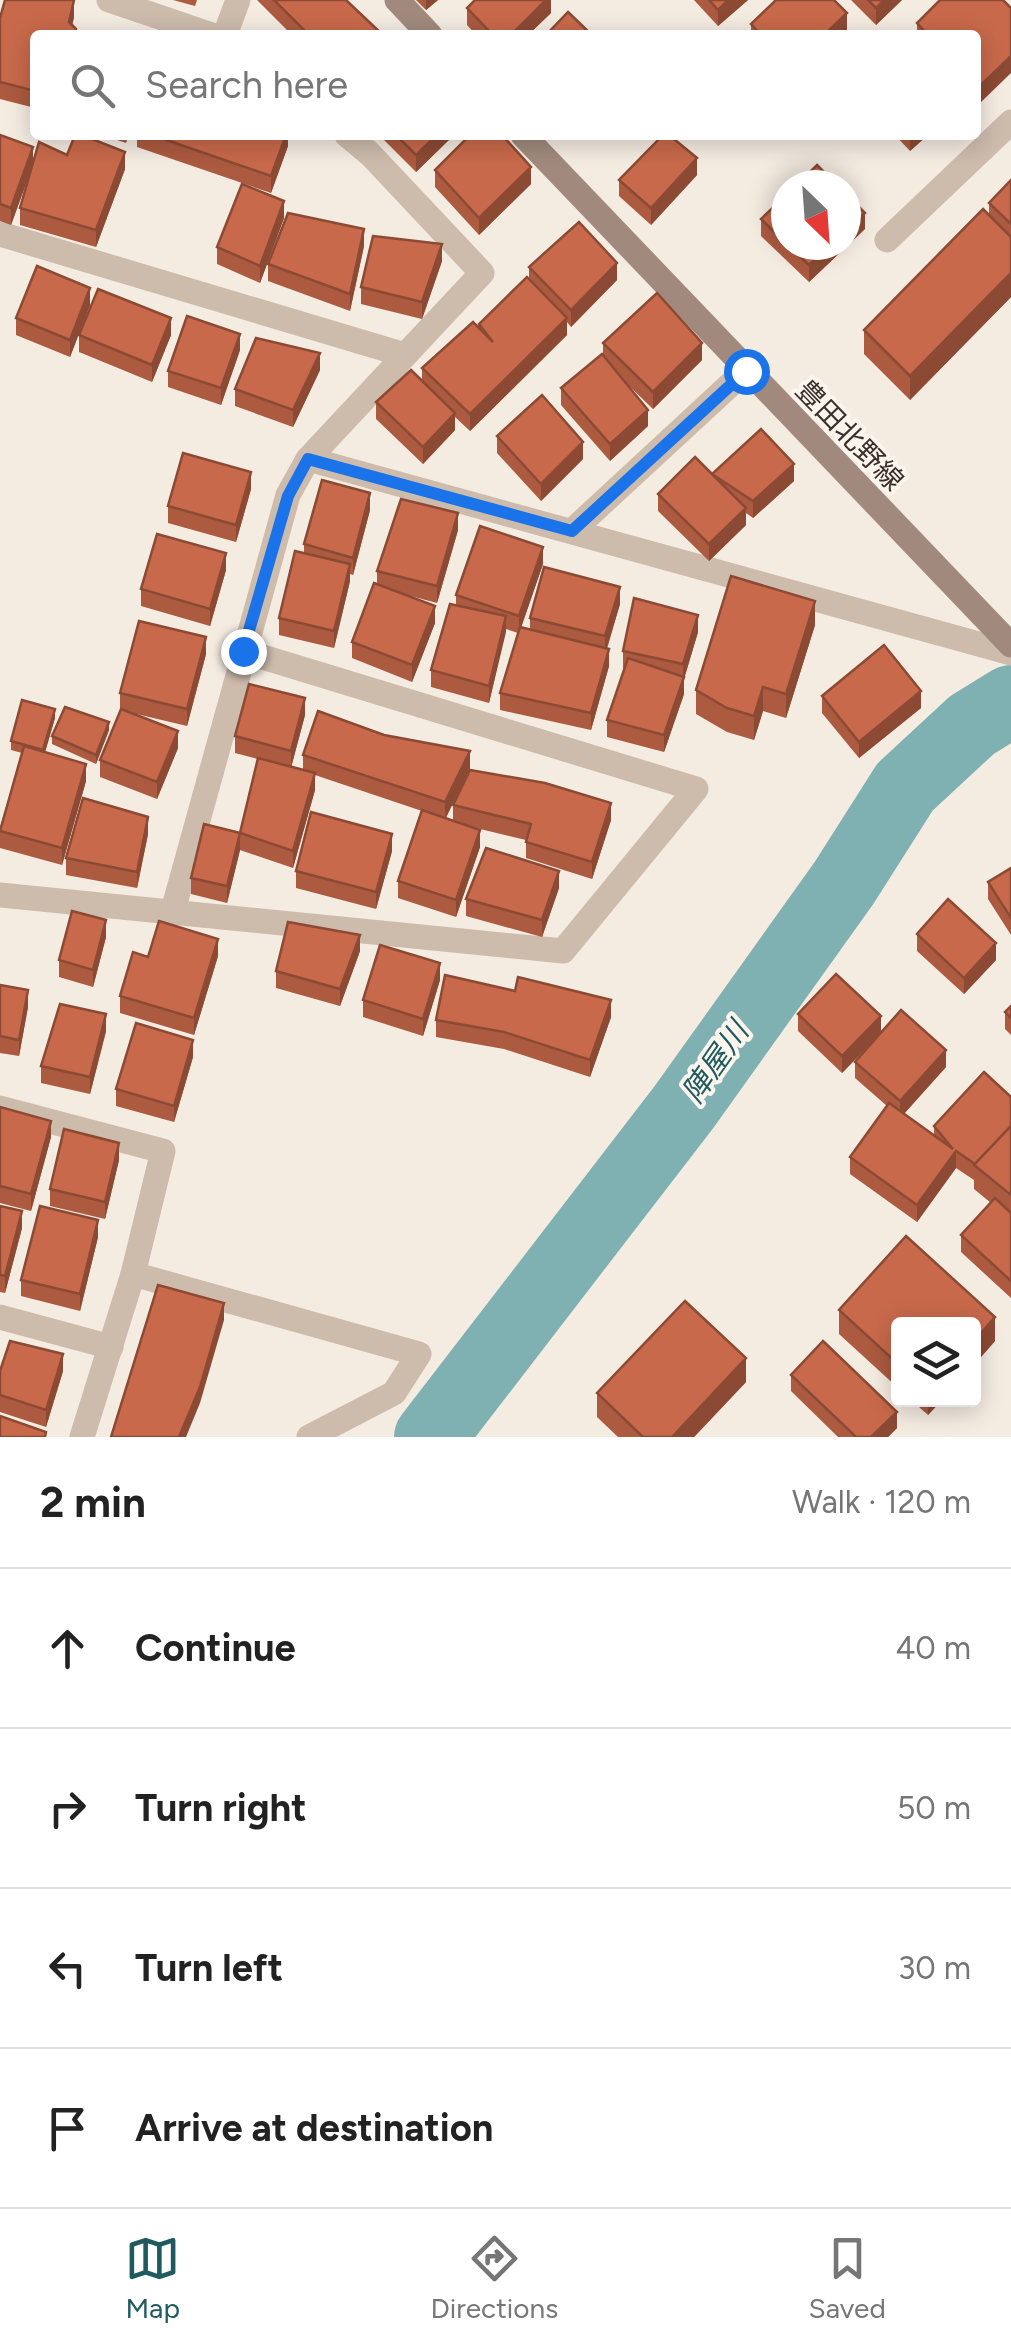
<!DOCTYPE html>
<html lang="en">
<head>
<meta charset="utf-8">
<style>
  :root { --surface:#fff; --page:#f2f2f2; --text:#222; --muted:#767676; --line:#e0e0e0; --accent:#1f5a5e }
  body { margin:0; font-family:Figtree,"Noto Sans JP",sans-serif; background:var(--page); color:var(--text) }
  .controls { position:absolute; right:30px; bottom:30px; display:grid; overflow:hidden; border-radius:10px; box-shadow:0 5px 25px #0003 }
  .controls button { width:90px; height:90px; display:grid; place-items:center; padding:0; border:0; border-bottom:2px solid var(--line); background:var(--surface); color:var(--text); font:50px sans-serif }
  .compass { position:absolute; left:771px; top:170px; width:90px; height:90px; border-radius:50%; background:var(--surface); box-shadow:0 5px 25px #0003; rotate:155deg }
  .stop { position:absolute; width:30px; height:30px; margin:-22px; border:8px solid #1a73e8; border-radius:50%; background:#fff }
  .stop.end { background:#1a73e8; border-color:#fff; box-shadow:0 2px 10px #0008 }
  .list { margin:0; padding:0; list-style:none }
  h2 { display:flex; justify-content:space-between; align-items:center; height:130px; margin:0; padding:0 40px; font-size:42px }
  h2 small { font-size:32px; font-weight:400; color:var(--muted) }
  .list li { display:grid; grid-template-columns:65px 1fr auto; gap:30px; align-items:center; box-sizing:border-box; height:160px; padding:0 40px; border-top:2px solid var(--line) }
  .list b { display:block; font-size:38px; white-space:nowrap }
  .list em { font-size:32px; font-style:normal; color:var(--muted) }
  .icon { flex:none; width:55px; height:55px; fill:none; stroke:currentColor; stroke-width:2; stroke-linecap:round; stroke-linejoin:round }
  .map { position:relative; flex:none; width:1011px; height:1437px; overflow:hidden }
  .search { position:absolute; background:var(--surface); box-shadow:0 5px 25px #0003; left:30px; right:30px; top:30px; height:110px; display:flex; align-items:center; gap:25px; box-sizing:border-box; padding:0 35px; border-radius:10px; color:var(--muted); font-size:38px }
  .sheet { height:770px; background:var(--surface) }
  nav { display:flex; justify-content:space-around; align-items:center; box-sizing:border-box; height:140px; border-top:2px solid var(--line); background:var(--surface); font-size:28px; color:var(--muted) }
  nav a { display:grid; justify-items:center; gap:5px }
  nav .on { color:var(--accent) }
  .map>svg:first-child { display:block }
</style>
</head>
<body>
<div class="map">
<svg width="1011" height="1437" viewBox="0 0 1011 1437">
  <rect width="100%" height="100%" fill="#f4ebe1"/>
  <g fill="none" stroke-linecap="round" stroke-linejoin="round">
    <polyline stroke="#7fb0b2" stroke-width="72" points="430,1437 684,1107 844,883 905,787 972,725 1011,701"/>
    <g stroke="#cdbbac" stroke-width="25">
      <polyline points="109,0 212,35"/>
      <polyline points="225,35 238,0"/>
      <polyline points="0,234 405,355"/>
      <polyline points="887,240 1011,122"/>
      <polyline points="308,459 1011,653"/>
      <polyline points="572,531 745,371"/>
      <polyline points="0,895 563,951 696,789 243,651"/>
      <polyline points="172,914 288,495 308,459 482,273 370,154 347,135"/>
      <polyline points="0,1108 163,1151 133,1274 419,1354 394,1393 309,1437"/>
      <polyline points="0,1317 111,1347"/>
      <polyline points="82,1437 133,1274"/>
    </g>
    <g stroke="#a18a7d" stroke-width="25">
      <polyline points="397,0 430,35"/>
      <polyline points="523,135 1011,645"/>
    </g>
  </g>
  <g fill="#ac5a40">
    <polygon points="173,0 197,0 195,6"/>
    <polygon points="257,0 346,0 383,35 292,35"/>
    <polygon points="416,0 438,0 426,10"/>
    <polygon points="551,0 551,13 528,35 476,35 467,25 467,8"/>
    <polygon points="694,0 748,0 718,26"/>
    <polygon points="851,0 902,0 876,25"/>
    <polygon points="1011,8 979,104 976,101 976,35 917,35 917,23"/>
    <polygon points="74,17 72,25 76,35 35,35 35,108 0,99 0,18"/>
    <polygon points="751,24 847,30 841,35 751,35"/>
    <polygon points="0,135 33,164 67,155 125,169 96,247 20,225 20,208 33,165 11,225 0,221"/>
    <polygon points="102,135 129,135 126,143"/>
    <polygon points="137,135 288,135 288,146 271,193 137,147"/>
    <polygon points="379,135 454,135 416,172"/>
    <polygon points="895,135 928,135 910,151"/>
    <polygon points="435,170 531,184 479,235 435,187"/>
    <polygon points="697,175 651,225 619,196 619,180"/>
    <polygon points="1011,180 1011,297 910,400 864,354 864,330 989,215 989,203"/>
    <polygon points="786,195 786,245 846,245 865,229 809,282 761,236 761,219"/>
    <polygon points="284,218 260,283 217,264 217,247"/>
    <polygon points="364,246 350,311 268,281 268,264"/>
    <polygon points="442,261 422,319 361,304 361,287"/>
    <polygon points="529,267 617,280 571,327 567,322 567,335 470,431 455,417 455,430 423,464 376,419 376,402 422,381 422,368 479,328 479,324 529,279"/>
    <polygon points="90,305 70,357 16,335 16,318"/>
    <polygon points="79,335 171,335 152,382 79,352"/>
    <polygon points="603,343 702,360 653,409 622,379 648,426 610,461 561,405 561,388 603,355"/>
    <polygon points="240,350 221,405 168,387 168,371"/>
    <polygon points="320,370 293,427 235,406 235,389"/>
    <polygon points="497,436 583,459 541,501 497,453"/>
    <polygon points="712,475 794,481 753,518 746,513 746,525 709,561 658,511 658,494"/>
    <polygon points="251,489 236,542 168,523 168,506"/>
    <polygon points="370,510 353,575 350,574 350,581 334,648 279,635 279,618 304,553 304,544"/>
    <polygon points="458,530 437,603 407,595 435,623 412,682 352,658 352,642 377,584 377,571"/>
    <polygon points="543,564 521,628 530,630 530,618 620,604 607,649 609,666 591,730 500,710 500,693 518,633 506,629 489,703 431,687 431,670 456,605 456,595"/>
    <polygon points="226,570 210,626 141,606 141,589"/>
    <polygon points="815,625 786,718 763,711 754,740 727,732 696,714 696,690"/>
    <polygon points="698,632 684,679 684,694 664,752 607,737 607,720 624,668 623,668 623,651"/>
    <polygon points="206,654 187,726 128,712 178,748 157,799 100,777 100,760 120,710 120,693"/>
    <polygon points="822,696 921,708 859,758 822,713"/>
    <polygon points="305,715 291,767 303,770 303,755 470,768 446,818 453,821 453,805 611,820 592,879 526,858 526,840 464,825 480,847 456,917 398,898 398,881 422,811 315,775 315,790 293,868 240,850 227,903 191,894 191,878 240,833 258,759 235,753 235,736"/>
    <polygon points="55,718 45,752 86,781 62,865 0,848 0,827 22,753 11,750 11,741"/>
    <polygon points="109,730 96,764 52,744 52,736"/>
    <polygon points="148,834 137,888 66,875 66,858"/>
    <polygon points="392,851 376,909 296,888 296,871"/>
    <polygon points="1011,868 1011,935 988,899 988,882"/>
    <polygon points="559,888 542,937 466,916 466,899"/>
    <polygon points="917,934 996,960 964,994 917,951"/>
    <polygon points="106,937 93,987 59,977 59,960"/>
    <polygon points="360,951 340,1006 276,988 276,971"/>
    <polygon points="218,956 194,1035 120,1013 120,996"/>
    <polygon points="440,980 423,1036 363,1017 363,1000"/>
    <polygon points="0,985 28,1007 19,1056 0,1053"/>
    <polygon points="1011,1006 1011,1035 1005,1029 1005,1012"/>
    <polygon points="798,1014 881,1033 842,1073 798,1031"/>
    <polygon points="611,1017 590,1077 504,1049 436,1037 436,1020"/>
    <polygon points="106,1031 90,1094 41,1083 41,1066"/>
    <polygon points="193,1057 174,1122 116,1106 116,1089"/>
    <polygon points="855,1062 946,1067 904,1114 934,1136 934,1126 1011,1097 1011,1298 961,1252 961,1235 991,1203 974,1189 974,1180 956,1168 917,1222 850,1174 850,1157 887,1106 855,1078"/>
    <polygon points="0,1107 51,1137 31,1211 0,1203"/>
    <polygon points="119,1160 105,1219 50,1206 50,1189"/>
    <polygon points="0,1206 22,1228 5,1293 0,1292"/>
    <polygon points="906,1236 995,1317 995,1341 974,1365 974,1324 898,1324 898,1388 839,1334 839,1310"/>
    <polygon points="98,1237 80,1311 21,1296 21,1280"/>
    <polygon points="0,1371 63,1371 46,1427 0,1412"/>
    <polygon points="791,1375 897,1428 888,1437 838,1437 791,1391"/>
    <polygon points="746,1382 694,1437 618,1437 597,1417 597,1393"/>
    <polygon points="911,1400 942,1400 928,1415"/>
  </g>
  <g fill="#8c4a34">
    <polygon points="74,0 74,17 70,35 69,22"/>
    <polygon points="426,0 438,0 426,10"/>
    <polygon points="546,0 551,0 551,13 528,35 511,35"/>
    <polygon points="728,0 748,0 718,26 718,10"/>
    <polygon points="884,0 902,0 876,25 876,8"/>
    <polygon points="847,13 847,30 841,35 824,35"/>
    <polygon points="1011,56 1011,73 979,104 979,87"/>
    <polygon points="286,135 288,135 288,146 271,193 271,176"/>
    <polygon points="437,135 454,135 416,172 416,155"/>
    <polygon points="910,135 928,135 910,151"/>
    <polygon points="33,147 33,164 11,225 11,208"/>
    <polygon points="125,152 125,169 96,247 96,230"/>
    <polygon points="697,158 697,175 651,225 651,208"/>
    <polygon points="531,167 531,184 479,235 479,218"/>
    <polygon points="284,201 284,218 260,283 260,266"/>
    <polygon points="865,213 865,229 809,282 809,265 830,245 846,245 846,230"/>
    <polygon points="364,229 364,246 350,311 350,294"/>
    <polygon points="442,244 442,261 422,319 422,302"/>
    <polygon points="617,263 617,280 571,327 571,310"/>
    <polygon points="1011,273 1011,297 910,400 910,376"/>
    <polygon points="90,288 90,305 70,357 70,340"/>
    <polygon points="171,318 171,335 152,382 152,365"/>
    <polygon points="567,318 567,335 470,431 470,414"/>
    <polygon points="240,334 240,350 221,405 221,388"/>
    <polygon points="702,343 702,360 653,409 653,392"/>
    <polygon points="320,353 320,370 293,427 293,410"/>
    <polygon points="648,410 648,426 610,461 610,444"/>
    <polygon points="455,413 455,430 423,464 423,447"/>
    <polygon points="583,442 583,459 541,501 541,484"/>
    <polygon points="794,464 794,481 753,518 753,501"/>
    <polygon points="251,472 251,489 236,542 236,525"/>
    <polygon points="370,493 370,510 353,575 353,558"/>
    <polygon points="746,508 746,525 709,561 709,544"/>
    <polygon points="458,513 458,530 437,603 437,586"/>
    <polygon points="543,547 543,564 519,633 519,616"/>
    <polygon points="226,553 226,570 210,626 210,609"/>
    <polygon points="350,564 350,581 334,648 334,631"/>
    <polygon points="620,587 620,604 605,653 605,636"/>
    <polygon points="815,601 815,625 786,718 786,694"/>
    <polygon points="435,606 435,623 412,682 412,665"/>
    <polygon points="698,615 698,632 684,679 684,694 664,752 664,735 683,679 683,664"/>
    <polygon points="506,616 506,632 489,703 489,686"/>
    <polygon points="206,637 206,654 187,726 187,709"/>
    <polygon points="609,649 609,666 591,730 591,713"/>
    <polygon points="763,687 763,711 754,740 754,716"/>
    <polygon points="921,691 921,708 859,758 859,742"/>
    <polygon points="305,698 305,715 291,768 291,751"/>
    <polygon points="55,709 55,718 43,759 43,750"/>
    <polygon points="109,722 109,730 96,764 96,755"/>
    <polygon points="178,731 178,748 157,799 157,782"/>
    <polygon points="470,751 470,768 445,819 445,802"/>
    <polygon points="86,764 86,781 62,865 62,848"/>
    <polygon points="315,773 315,790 293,868 293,851"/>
    <polygon points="611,803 611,820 592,879 592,862"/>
    <polygon points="148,817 148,834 137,888 137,872"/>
    <polygon points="480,830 480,847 456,917 456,900"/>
    <polygon points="240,833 240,850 227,903 227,886"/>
    <polygon points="392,834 392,851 376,909 376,892"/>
    <polygon points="559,871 559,888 542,937 542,920"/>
    <polygon points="106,920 106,937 93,987 93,970"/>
    <polygon points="360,935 360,951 340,1006 340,989"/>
    <polygon points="218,939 218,956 194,1035 194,1018"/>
    <polygon points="996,943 996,960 964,994 964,978"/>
    <polygon points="440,963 440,980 423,1036 423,1019"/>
    <polygon points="28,990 28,1007 19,1056 19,1040"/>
    <polygon points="611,1000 611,1017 590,1077 590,1060"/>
    <polygon points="106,1014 106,1031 90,1094 90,1077"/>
    <polygon points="881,1016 881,1033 842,1073 842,1056"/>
    <polygon points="193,1040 193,1057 174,1122 174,1106"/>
    <polygon points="946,1050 946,1067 900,1118 900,1101"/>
    <polygon points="51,1121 51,1137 31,1211 31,1194"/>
    <polygon points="119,1143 119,1160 105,1219 105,1202"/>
    <polygon points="956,1151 956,1168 917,1222 917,1205"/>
    <polygon points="22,1211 22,1228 5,1293 5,1276"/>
    <polygon points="98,1220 98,1237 80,1311 80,1294"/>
    <polygon points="224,1303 224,1320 200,1403 186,1437 179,1437"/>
    <polygon points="995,1317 995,1341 974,1365 974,1341"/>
    <polygon points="63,1354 63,1371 46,1427 46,1410"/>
    <polygon points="746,1358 746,1382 694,1437 672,1437"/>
    <polygon points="928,1400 942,1400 928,1415"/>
    <polygon points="897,1412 897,1428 888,1437 871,1437"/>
  </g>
  <g fill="#c8694b" stroke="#8c4a34" stroke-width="2.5">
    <polygon points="5,0 74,0 69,22 76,29 75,35 35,35 35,91 0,82 0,18"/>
    <polygon points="274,0 346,0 383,35 309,35"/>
    <polygon points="475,0 546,0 511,35 493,35 467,8"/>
    <polygon points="709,0 728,0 718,10"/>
    <polygon points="776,0 834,0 847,13 824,35 761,35 751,24"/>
    <polygon points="868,0 884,0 876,8"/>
    <polygon points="940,0 1003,0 1011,8 1011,56 979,87 976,84 976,35 928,35 917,23"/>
    <polygon points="568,12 592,35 546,35"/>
    <polygon points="0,135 33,147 11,208 0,204"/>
    <polygon points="75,135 82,135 125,152 96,230 20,208 39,142 67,155"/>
    <polygon points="152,135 286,135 271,176"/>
    <polygon points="396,135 437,135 416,155"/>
    <polygon points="470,135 502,135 531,167 479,218 435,170"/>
    <polygon points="663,135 669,135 697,158 651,208 619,180"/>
    <polygon points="817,165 837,185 797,185"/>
    <polygon points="1011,180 1011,224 989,203"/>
    <polygon points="242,184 284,201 260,266 217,247"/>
    <polygon points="846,194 865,213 846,230"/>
    <polygon points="786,195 786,243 761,219"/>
    <polygon points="983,209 1011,237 1011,273 910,376 864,330"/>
    <polygon points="288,213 364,229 350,294 268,264"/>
    <polygon points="579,222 617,263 571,310 529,267"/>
    <polygon points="373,236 442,244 422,302 361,287"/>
    <polygon points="788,245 830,245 809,265"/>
    <polygon points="37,266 90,288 70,340 16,318"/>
    <polygon points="527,277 567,318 470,414 422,368 473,322 493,342 479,324"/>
    <polygon points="98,289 171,318 152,365 79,335"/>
    <polygon points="657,293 702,343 653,392 603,343"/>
    <polygon points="187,316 240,334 221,388 168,371"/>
    <polygon points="256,338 320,353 293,410 235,389"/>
    <polygon points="602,354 648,410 610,444 561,388"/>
    <polygon points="411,370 455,413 423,447 376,402"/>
    <polygon points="542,395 583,442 541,484 497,436"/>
    <polygon points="761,429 794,464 753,501 712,474"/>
    <polygon points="183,453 251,472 236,525 168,506"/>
    <polygon points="695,457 746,508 709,544 658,494"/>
    <polygon points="322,480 370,493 353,558 304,544"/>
    <polygon points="401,499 458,513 437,586 377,571"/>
    <polygon points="480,526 543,547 519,616 456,595"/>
    <polygon points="157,534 226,553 210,609 141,589"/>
    <polygon points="295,551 350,564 334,631 279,618"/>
    <polygon points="544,567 620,587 605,636 530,618"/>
    <polygon points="731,576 815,601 786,694 763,687 754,716 727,708 696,690"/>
    <polygon points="374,583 435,606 412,665 352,642"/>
    <polygon points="634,598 698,615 683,664 623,651"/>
    <polygon points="450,604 506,616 489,686 431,670"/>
    <polygon points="139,621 206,637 187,709 120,693"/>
    <polygon points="520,627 609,649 591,713 500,693"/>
    <polygon points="884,645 921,691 859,742 822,696"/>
    <polygon points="628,658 684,677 664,735 607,720"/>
    <polygon points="249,684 305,698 291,751 235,736"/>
    <polygon points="22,700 55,709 43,750 11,741"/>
    <polygon points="65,707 109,722 96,755 52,736"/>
    <polygon points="121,709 178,731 157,782 100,760"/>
    <polygon points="318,711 384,735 470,751 445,802 303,755"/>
    <polygon points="24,746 86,764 62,848 0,831"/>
    <polygon points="258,758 315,773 293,851 240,833"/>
    <polygon points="470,770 545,783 611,803 592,862 526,842 531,824 453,805"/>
    <polygon points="83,798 148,817 137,872 66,858"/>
    <polygon points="422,810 480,830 456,900 398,881"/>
    <polygon points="311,812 392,834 376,892 296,871"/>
    <polygon points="204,824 240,833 227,886 191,878"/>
    <polygon points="486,848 559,871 542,920 466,899"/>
    <polygon points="1011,868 1011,918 988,882"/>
    <polygon points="948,899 996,943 964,978 917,934"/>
    <polygon points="72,911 106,920 93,970 59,960"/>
    <polygon points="159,921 218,939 194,1018 120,996 133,952 148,957"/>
    <polygon points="288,922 360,935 340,989 276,971"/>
    <polygon points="380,945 440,963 423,1019 363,1000"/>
    <polygon points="836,974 881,1016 842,1056 798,1014"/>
    <polygon points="445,975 515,991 518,977 611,1000 590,1060 504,1032 436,1020"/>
    <polygon points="0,985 28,990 19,1040 0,1036"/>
    <polygon points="60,1004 106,1014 90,1077 41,1066"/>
    <polygon points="1011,1006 1011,1018 1005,1012"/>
    <polygon points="901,1010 946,1050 900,1101 855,1062"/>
    <polygon points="136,1023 193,1040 174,1106 116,1089"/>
    <polygon points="984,1072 1011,1097 1011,1126 975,1164 956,1151 917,1205 850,1157 889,1103 953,1149 934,1126"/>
    <polygon points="0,1107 51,1121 31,1194 0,1186"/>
    <polygon points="1011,1126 1011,1195 974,1165"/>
    <polygon points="64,1129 119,1143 105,1202 50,1189"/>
    <polygon points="995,1198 1011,1213 1011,1281 961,1235"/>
    <polygon points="0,1206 22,1211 5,1276 0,1275"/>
    <polygon points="40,1206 98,1220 80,1294 21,1280"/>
    <polygon points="906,1236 995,1317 974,1341 974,1324 898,1324 898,1364 839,1310"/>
    <polygon points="158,1285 224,1303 200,1387 179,1437 111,1437"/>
    <polygon points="685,1301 746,1358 672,1437 643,1437 597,1393"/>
    <polygon points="10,1341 63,1354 46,1410 0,1395 0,1371"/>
    <polygon points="823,1341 897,1412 871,1437 856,1437 791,1375"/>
    <polygon points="0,1416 46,1432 45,1437 0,1437"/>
  </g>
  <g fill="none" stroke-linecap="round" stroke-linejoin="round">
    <polyline stroke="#1a73e8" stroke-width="12" points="243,651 288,496 308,459 572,531 746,371"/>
  </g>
  <g text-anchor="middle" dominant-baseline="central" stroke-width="8" stroke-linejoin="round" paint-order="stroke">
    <g font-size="28" fill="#3b302b" stroke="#fbf5ee">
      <text transform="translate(850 435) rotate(46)">豊田北野線</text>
    </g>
    <g font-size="30" font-style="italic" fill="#1f5a5e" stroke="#fbf5ee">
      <text transform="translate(715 1062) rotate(-55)">陣屋川</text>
    </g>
  </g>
</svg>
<div class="controls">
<button><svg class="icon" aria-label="layers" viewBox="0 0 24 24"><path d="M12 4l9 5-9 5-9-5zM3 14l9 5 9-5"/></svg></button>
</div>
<svg class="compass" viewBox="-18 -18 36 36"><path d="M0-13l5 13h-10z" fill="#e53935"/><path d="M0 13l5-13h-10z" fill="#767676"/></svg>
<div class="stop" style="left:746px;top:371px"></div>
<div class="stop end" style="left:243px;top:651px"></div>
<div class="search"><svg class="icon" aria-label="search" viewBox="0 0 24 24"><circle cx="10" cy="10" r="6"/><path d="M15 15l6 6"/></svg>Search here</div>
</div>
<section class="sheet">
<h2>2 min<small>Walk · 120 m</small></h2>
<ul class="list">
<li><svg class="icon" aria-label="ahead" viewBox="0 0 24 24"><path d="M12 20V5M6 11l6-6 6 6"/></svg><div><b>Continue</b></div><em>40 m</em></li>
<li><svg class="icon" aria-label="right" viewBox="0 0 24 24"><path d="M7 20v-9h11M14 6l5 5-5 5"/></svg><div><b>Turn right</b></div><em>50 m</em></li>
<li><svg class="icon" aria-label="left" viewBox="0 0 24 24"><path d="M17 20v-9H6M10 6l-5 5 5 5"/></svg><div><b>Turn left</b></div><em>30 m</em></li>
<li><svg class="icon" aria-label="arrive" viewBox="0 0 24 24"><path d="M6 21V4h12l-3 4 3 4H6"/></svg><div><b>Arrive at destination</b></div></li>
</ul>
</section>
<nav>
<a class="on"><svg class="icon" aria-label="map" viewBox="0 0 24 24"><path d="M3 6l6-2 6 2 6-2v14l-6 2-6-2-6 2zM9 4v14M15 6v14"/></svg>Map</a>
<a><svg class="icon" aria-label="directions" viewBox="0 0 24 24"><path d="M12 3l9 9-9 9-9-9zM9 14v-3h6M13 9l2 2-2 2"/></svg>Directions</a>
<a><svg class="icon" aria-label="saved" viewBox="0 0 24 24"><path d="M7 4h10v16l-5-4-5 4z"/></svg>Saved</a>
</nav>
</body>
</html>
